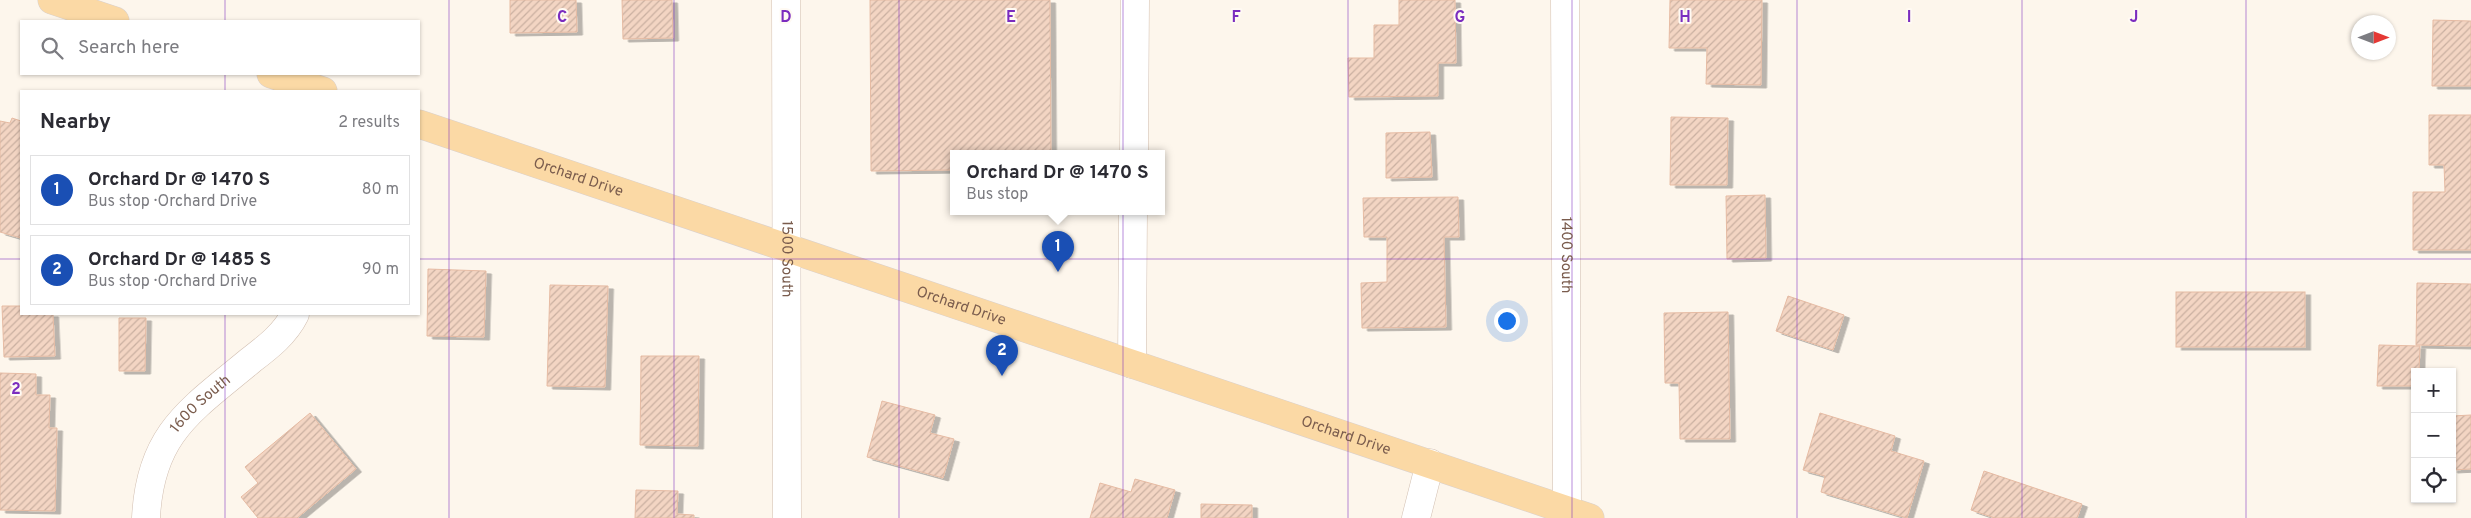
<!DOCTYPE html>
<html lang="en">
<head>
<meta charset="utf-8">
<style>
  :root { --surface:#fff; --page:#f7f7f7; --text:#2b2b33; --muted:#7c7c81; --line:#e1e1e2; --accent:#111827 }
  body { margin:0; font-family:Overpass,sans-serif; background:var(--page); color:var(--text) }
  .controls { position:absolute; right:15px; bottom:15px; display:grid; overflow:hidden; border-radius:0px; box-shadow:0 1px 4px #0004 }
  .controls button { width:45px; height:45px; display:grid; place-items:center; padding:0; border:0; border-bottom:1px solid var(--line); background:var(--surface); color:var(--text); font:25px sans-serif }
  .compass { position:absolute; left:2351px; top:15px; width:45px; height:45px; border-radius:50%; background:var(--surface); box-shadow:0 1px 4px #0004; rotate:90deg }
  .you { position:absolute; left:1506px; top:320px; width:18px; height:18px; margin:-12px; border:4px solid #fff; border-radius:50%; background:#1a73e8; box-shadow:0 0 0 8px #1a73e833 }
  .badge { display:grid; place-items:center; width:32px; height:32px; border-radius:50%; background:var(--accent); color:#fff; font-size:16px; font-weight:700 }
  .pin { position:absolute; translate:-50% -41px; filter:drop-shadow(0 1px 2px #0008) }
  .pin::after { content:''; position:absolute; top:26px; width:18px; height:15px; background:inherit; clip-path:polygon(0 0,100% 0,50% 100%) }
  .popup { position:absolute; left:950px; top:150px; width:215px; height:65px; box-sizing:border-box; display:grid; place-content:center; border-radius:0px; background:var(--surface); filter:drop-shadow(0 1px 4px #0005); font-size:16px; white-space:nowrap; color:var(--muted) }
  .popup b { font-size:19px; color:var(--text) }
  .popup::after { content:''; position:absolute; left:50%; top:100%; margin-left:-10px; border:10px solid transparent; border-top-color:var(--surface) }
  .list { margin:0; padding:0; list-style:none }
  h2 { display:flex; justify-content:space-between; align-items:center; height:65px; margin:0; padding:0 20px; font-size:21px }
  h2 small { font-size:16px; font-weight:400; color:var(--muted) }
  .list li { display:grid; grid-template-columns:32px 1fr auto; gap:15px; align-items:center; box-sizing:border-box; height:70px; margin:0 10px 10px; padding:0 10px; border:1px solid var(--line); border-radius:0px }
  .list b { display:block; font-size:19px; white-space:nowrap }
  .list p { margin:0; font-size:16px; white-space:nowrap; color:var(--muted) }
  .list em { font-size:16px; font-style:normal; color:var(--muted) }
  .icon { flex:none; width:28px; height:28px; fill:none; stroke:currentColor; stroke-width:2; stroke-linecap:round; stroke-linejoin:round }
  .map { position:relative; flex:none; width:2471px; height:518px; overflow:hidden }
  .search { position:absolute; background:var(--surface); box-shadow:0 1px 4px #0004; left:20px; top:20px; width:400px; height:55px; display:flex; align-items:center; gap:12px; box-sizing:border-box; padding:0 18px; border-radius:0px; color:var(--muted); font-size:19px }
  .panel { position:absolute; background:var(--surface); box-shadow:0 1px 4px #0004; left:20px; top:90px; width:400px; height:225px; border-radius:0px }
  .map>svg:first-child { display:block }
</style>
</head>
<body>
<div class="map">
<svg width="2471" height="518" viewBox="0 0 2471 518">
  <defs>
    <pattern id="building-hatch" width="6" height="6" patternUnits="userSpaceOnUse" patternTransform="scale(1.25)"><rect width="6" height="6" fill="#f3d5c3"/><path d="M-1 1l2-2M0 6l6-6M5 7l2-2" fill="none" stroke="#cab0a1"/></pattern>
    <filter id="shadow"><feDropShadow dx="5.5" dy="3" stdDeviation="0" flood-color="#0004"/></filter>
  </defs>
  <rect width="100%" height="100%" fill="#fdf6ec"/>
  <g fill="url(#building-hatch)" stroke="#e6bba3" filter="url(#shadow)">
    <polygon points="510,0 576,0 577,32 510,33"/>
    <polygon points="622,0 672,0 673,38 623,39"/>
    <polygon points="870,0 1050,0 1051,153 954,153 954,170 871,171"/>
    <polygon points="1399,0 1455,0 1456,63 1438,63 1438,96 1349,97 1348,58 1374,58 1374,25 1399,25"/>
    <polygon points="1670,0 1762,0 1761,85 1706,84 1707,48 1669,48"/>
    <polygon points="2433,20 2471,21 2471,86 2432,86"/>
    <polygon points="2429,115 2471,115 2471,250 2413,250 2413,192 2445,192 2444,165 2429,165"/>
    <polygon points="1671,117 1728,118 1727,185 1670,185"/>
    <polygon points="12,118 21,121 21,238 0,232 0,121 10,123"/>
    <polygon points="1430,132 1432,177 1386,178 1386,133"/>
    <polygon points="1765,195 1766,258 1727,259 1726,196"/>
    <polygon points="1458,197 1459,237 1444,237 1446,327 1362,328 1361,283 1387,282 1387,237 1364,237 1363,198"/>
    <polygon points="428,269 486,271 484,337 427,336"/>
    <polygon points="2417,283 2471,284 2471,346 2416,345"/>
    <polygon points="550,285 608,286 605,387 547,386"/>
    <rect x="2176" y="292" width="129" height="55"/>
    <polygon points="1788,296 1844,315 1833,350 1776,331"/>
    <polygon points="2,306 21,306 21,314 53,314 55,356 4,357"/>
    <polygon points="1728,312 1730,439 1680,439 1679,383 1665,383 1664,313"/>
    <polygon points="119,318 146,318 145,371 119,371"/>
    <polygon points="2379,345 2420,346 2419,372 2415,372 2415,386 2377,386"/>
    <polygon points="641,356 699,356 698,446 640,445"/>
    <polygon points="0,373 36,374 36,395 50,395 49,428 57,428 55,511 0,510"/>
    <polygon points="882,401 935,415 930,433 954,439 943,478 867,457"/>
    <polygon points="310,413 356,469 297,518 258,518 241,497 258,483 245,467"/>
    <polygon points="1820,413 1895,436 1891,451 1924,461 1907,518 1821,492 1825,476 1803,470"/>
    <polygon points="2471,415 2471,469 2452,470 2452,416"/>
    <polygon points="1984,471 2082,504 2077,518 1995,518 1971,510"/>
    <polygon points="1135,479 1175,490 1167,518 1090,518 1100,483 1131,492"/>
    <polygon points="636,490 678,491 677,514 694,515 694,518 635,518"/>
    <polygon points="1201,504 1252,505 1252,518 1201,518"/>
  </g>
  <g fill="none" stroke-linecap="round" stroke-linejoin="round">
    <g stroke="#d1beb0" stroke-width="29">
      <g id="minor">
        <path id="s1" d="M786,0L787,518"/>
        <path id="s2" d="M1565,0L1567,510"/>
        <polyline points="1134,153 1135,0"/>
        <polyline points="1132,364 1133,211"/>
        <path id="s3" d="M146,518C150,433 191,410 251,360C268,347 285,334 295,314"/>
        <polyline points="1416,518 1430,463"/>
      </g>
    </g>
    <g stroke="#dad1cd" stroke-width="29">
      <g id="major">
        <polyline points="52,0 115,21"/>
        <polyline points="271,74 323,91"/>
        <path id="s4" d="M419,124L1590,518"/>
      </g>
    </g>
    <use href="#minor" stroke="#fff" stroke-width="28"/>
    <use href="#major" stroke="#fbd9a5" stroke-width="28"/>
  </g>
  <path fill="none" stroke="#7b2cbf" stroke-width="1" stroke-opacity="0.55" d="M225,0V21M449,0V518M674,0V518M899,0V518M1123,0V518M1348,0V518M1572,0V518M1797,0V518M2022,0V518M2246,0V518M225,74V91M0,259H21M419,259H2471M225,314V518"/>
  <g text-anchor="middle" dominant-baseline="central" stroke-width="4" stroke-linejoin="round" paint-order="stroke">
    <g font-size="15" fill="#7a5c4d" stroke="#fffaf3">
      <text stroke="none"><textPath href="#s4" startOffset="168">Orchard Drive</textPath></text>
      <text stroke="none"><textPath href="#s2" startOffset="255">1400 South</textPath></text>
      <text stroke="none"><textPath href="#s1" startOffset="259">1500 South</textPath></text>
      <text stroke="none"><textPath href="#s4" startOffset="572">Orchard Drive</textPath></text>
      <text stroke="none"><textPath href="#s3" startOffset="131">1600 South</textPath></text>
      <text stroke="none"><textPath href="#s4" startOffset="978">Orchard Drive</textPath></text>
    </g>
  </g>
  <g font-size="16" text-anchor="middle" font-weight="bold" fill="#7b2cbf" stroke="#fffaf3" stroke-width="4" stroke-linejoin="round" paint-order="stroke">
    <text x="562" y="22">C</text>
    <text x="786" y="22">D</text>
    <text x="1011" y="22">E</text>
    <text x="1236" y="22">F</text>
    <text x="1460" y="22">G</text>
    <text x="1685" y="22">H</text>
    <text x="1909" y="22">I</text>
    <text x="2134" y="22">J</text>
    <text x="16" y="394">2</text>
  </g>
</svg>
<div class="controls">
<button>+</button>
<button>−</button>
<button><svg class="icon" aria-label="locate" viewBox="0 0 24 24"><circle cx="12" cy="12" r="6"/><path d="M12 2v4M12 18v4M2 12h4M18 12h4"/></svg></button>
</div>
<svg class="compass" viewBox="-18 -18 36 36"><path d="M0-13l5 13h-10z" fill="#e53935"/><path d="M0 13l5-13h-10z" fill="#7c7c81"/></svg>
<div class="you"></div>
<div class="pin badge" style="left:1058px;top:272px;background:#1a4fb4">1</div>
<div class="popup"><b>Orchard Dr @ 1470 S</b>Bus stop</div>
<div class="pin badge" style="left:1002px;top:376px;background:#1a4fb4">2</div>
<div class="search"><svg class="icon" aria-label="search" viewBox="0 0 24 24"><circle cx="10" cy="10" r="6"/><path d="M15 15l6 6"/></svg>Search here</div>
<section class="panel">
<h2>Nearby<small>2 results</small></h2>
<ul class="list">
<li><span class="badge" style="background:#1a4fb4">1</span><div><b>Orchard Dr @ 1470 S</b><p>Bus stop · Orchard Drive</p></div><em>80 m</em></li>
<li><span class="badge" style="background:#1a4fb4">2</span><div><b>Orchard Dr @ 1485 S</b><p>Bus stop · Orchard Drive</p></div><em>90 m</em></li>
</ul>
</section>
</div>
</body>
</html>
